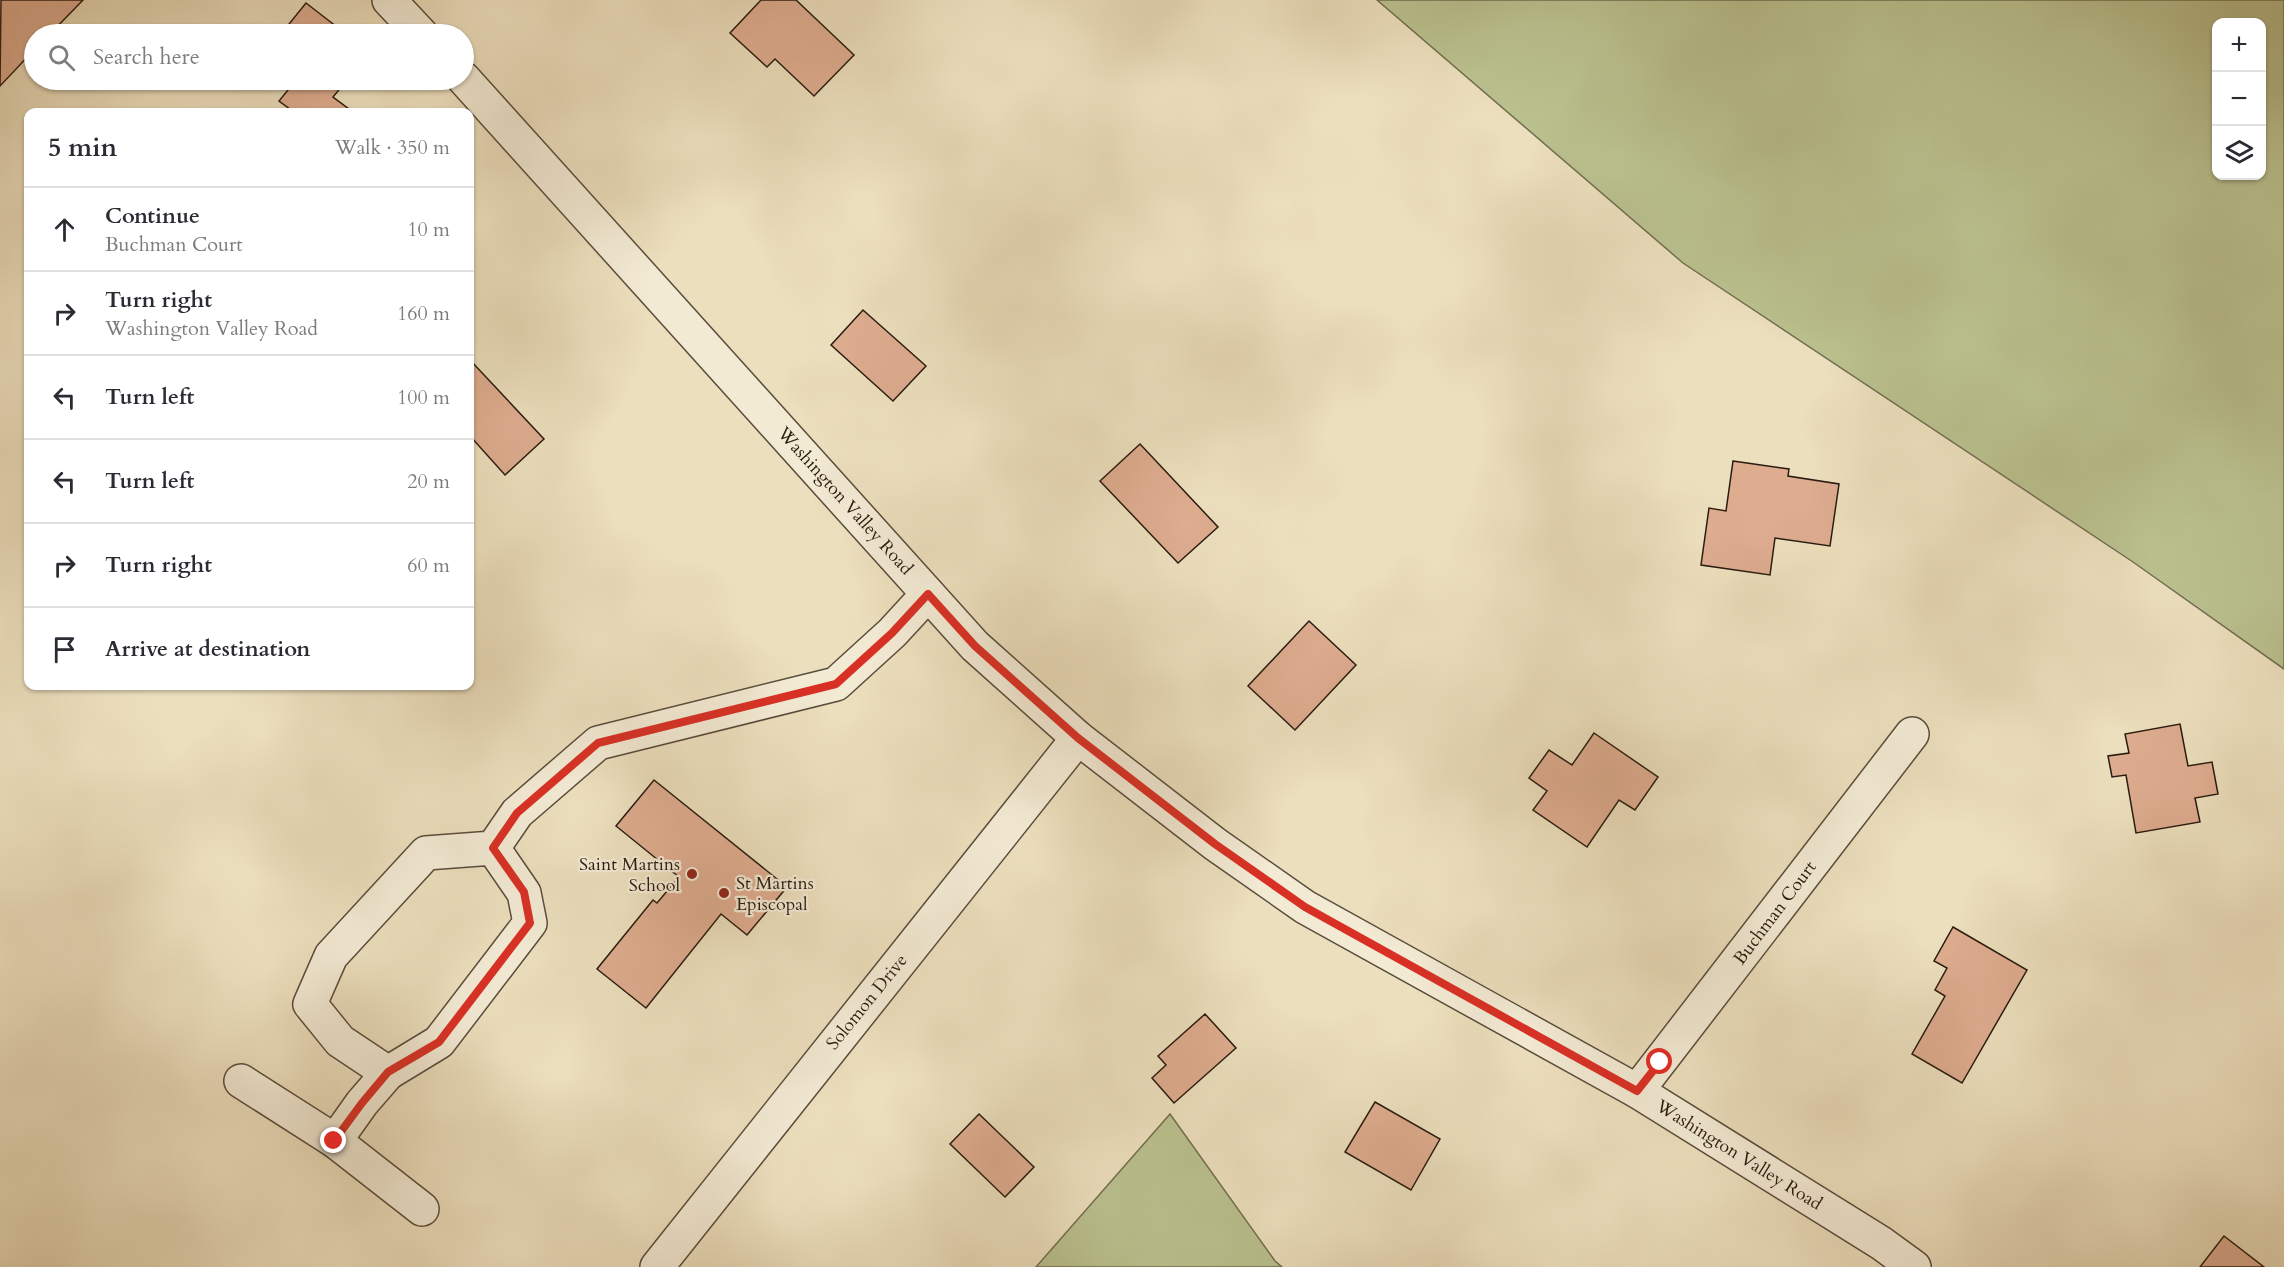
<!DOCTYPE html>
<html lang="en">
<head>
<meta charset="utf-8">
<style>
  :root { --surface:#fff; --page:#f2f2f3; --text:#2b2b33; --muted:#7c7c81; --line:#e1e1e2 }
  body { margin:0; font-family:Cardo,serif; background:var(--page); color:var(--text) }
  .controls { position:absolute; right:18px; top:18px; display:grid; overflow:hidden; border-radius:12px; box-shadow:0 2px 4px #0004 }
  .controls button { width:54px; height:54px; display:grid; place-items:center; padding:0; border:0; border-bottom:2px solid var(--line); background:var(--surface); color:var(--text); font:30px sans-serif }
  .stop { position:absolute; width:18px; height:18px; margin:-14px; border:4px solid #d93025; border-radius:50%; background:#fff }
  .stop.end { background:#d93025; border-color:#fff; box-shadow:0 2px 6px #0008 }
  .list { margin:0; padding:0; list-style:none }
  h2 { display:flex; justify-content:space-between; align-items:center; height:78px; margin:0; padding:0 24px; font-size:26px }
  h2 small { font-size:20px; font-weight:400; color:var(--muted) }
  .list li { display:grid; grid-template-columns:39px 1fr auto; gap:18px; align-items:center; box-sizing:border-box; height:84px; padding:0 24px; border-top:2px solid var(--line) }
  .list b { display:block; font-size:22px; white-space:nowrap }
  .list p { margin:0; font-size:20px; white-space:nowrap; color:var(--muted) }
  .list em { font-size:20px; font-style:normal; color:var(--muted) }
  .icon { flex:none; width:33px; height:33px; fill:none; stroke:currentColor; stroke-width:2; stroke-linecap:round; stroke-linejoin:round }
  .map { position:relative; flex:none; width:2284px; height:1267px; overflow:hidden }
  .search { position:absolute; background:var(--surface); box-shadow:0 2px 4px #0004; left:24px; top:24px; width:450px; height:66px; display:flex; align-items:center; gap:15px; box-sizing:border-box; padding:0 21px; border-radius:33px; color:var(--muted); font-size:22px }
  .panel { position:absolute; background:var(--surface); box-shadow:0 2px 4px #0004; left:24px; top:108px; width:450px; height:582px; border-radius:12px }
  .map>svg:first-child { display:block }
</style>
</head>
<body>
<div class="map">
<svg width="2284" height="1267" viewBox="0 0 2284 1267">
  <rect width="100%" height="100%" fill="#ecdfbd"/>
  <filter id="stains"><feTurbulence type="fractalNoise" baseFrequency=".00333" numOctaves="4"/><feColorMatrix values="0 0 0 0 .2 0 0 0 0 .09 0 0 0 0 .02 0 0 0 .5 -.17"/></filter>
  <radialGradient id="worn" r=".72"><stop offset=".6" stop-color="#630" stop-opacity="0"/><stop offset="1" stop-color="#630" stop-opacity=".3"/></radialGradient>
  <g fill="#bac18f" stroke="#726e50" stroke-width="1.5" fill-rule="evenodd">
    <path d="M1377,0H2284V669L2133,562L1683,263ZM2216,22H2262V176H2216Z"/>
    <polygon points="1170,1114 1275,1261 1282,1267 1036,1267"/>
  </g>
  <g fill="#deac8f" stroke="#291b10" stroke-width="1.5">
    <polygon points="1,0 83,0 50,34 34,34 34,50 0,86"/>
    <polygon points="761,0 796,0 854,55 814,96 775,59 767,67 730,33"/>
    <polygon points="306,3 346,34 281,34"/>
    <polygon points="296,80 347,80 333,97 353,112 294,112 279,101"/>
    <polygon points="863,310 926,366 893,401 831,345"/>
    <polygon points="470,360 544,439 505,475 470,436"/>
    <polygon points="1140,444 1218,527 1178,563 1100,481"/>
    <polygon points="1733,461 1789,469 1788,476 1839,484 1830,546 1775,538 1770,575 1701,565 1709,508 1726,511"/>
    <polygon points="1309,621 1356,665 1295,730 1248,686"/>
    <polygon points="2180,724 2188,766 2212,762 2218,794 2195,798 2200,822 2136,833 2126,775 2112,777 2108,756 2129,753 2125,734"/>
    <polygon points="1594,733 1658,777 1635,810 1619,800 1587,847 1533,810 1547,791 1529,778 1549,750 1572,765"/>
    <polygon points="654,780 787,887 747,935 721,914 646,1008 597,969 653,900 657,903 679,877 616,826"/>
    <polygon points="1953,927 2027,970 1962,1083 1912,1054 1945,996 1935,990 1947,968 1934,961"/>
    <polygon points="1205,1014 1236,1048 1174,1103 1152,1078 1166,1065 1158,1056"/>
    <polygon points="1375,1102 1440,1139 1411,1190 1345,1152"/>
    <polygon points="979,1114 1034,1167 1005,1197 950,1144"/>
    <polygon points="2224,1236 2264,1267 2200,1267"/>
  </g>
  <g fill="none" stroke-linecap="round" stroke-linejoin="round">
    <g stroke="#5a4c3b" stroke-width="36">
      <g id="minor">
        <polyline points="389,0 421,34"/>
        <polyline points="464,79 975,646 1078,738 1215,844 1305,907 1637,1091 1881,1243 1914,1267"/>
        <polyline points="493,848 524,893 530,923 439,1042 388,1073 340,1041 310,1004 331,956 426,853 493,848 517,813 598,743 836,684 892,633 928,594"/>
        <polyline points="241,1081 335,1141 362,1103 388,1073"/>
        <polyline points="1637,1091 1912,734"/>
        <polyline points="335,1141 422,1209"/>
        <polyline points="657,1267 1078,738"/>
      </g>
    </g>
    <use href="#minor" stroke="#f3ead4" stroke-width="33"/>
  </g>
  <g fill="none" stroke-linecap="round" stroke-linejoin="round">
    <polyline stroke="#d93025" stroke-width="8" points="334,1141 362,1103 388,1072 439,1042 530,923 524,892 493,848 517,813 598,743 836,684 892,633 928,594 975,646 1078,738 1215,844 1305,907 1637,1091 1660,1062"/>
  </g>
  <g fill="#8f2418" stroke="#f3ead4" stroke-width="2">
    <circle cx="692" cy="874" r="6"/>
    <circle cx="724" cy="893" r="6"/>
  </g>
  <g text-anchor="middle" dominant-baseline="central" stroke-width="4.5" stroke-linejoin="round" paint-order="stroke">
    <g font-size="18" fill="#291b10" stroke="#f3ead4">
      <text transform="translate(845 501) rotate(48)">Washington Valley Road</text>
      <text transform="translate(1775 913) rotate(-53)">Buchman Court</text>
      <text transform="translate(867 1002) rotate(-51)">Solomon Drive</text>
      <text transform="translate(1739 1155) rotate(32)">Washington Valley Road</text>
    </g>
    <g font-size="18" fill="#291b10" stroke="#f3ead4" text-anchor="end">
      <text x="680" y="864">Saint Martins<tspan x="680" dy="21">School</tspan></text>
      <text x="736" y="883" text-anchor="start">St Martins<tspan x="736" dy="21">Episcopal</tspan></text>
    </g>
  </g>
  <rect width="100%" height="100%" filter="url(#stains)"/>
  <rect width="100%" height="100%" fill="url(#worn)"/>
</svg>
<div class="controls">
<button>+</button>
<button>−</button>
<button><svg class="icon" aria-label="layers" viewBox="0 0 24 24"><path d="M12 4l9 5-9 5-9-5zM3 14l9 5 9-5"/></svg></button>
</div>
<div class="stop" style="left:1660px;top:1062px"></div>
<div class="stop end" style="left:334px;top:1141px"></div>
<div class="search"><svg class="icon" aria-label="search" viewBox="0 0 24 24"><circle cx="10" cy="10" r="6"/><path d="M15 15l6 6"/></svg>Search here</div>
<section class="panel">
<h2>5 min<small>Walk · 350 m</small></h2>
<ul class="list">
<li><svg class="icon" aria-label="ahead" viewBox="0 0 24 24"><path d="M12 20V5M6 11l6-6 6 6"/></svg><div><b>Continue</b><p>Buchman Court</p></div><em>10 m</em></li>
<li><svg class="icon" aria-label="right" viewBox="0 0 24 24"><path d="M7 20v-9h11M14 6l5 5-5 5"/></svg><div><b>Turn right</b><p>Washington Valley Road</p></div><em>160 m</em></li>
<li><svg class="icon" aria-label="left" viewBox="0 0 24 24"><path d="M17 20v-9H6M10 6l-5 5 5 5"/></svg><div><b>Turn left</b></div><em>100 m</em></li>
<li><svg class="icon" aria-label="left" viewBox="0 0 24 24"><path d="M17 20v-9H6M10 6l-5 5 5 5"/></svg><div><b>Turn left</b></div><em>20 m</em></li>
<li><svg class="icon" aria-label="right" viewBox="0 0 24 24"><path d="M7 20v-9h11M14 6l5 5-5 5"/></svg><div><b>Turn right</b></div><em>60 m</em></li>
<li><svg class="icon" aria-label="arrive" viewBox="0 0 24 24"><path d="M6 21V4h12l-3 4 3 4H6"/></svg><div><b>Arrive at destination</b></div></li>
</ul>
</section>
</div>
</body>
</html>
